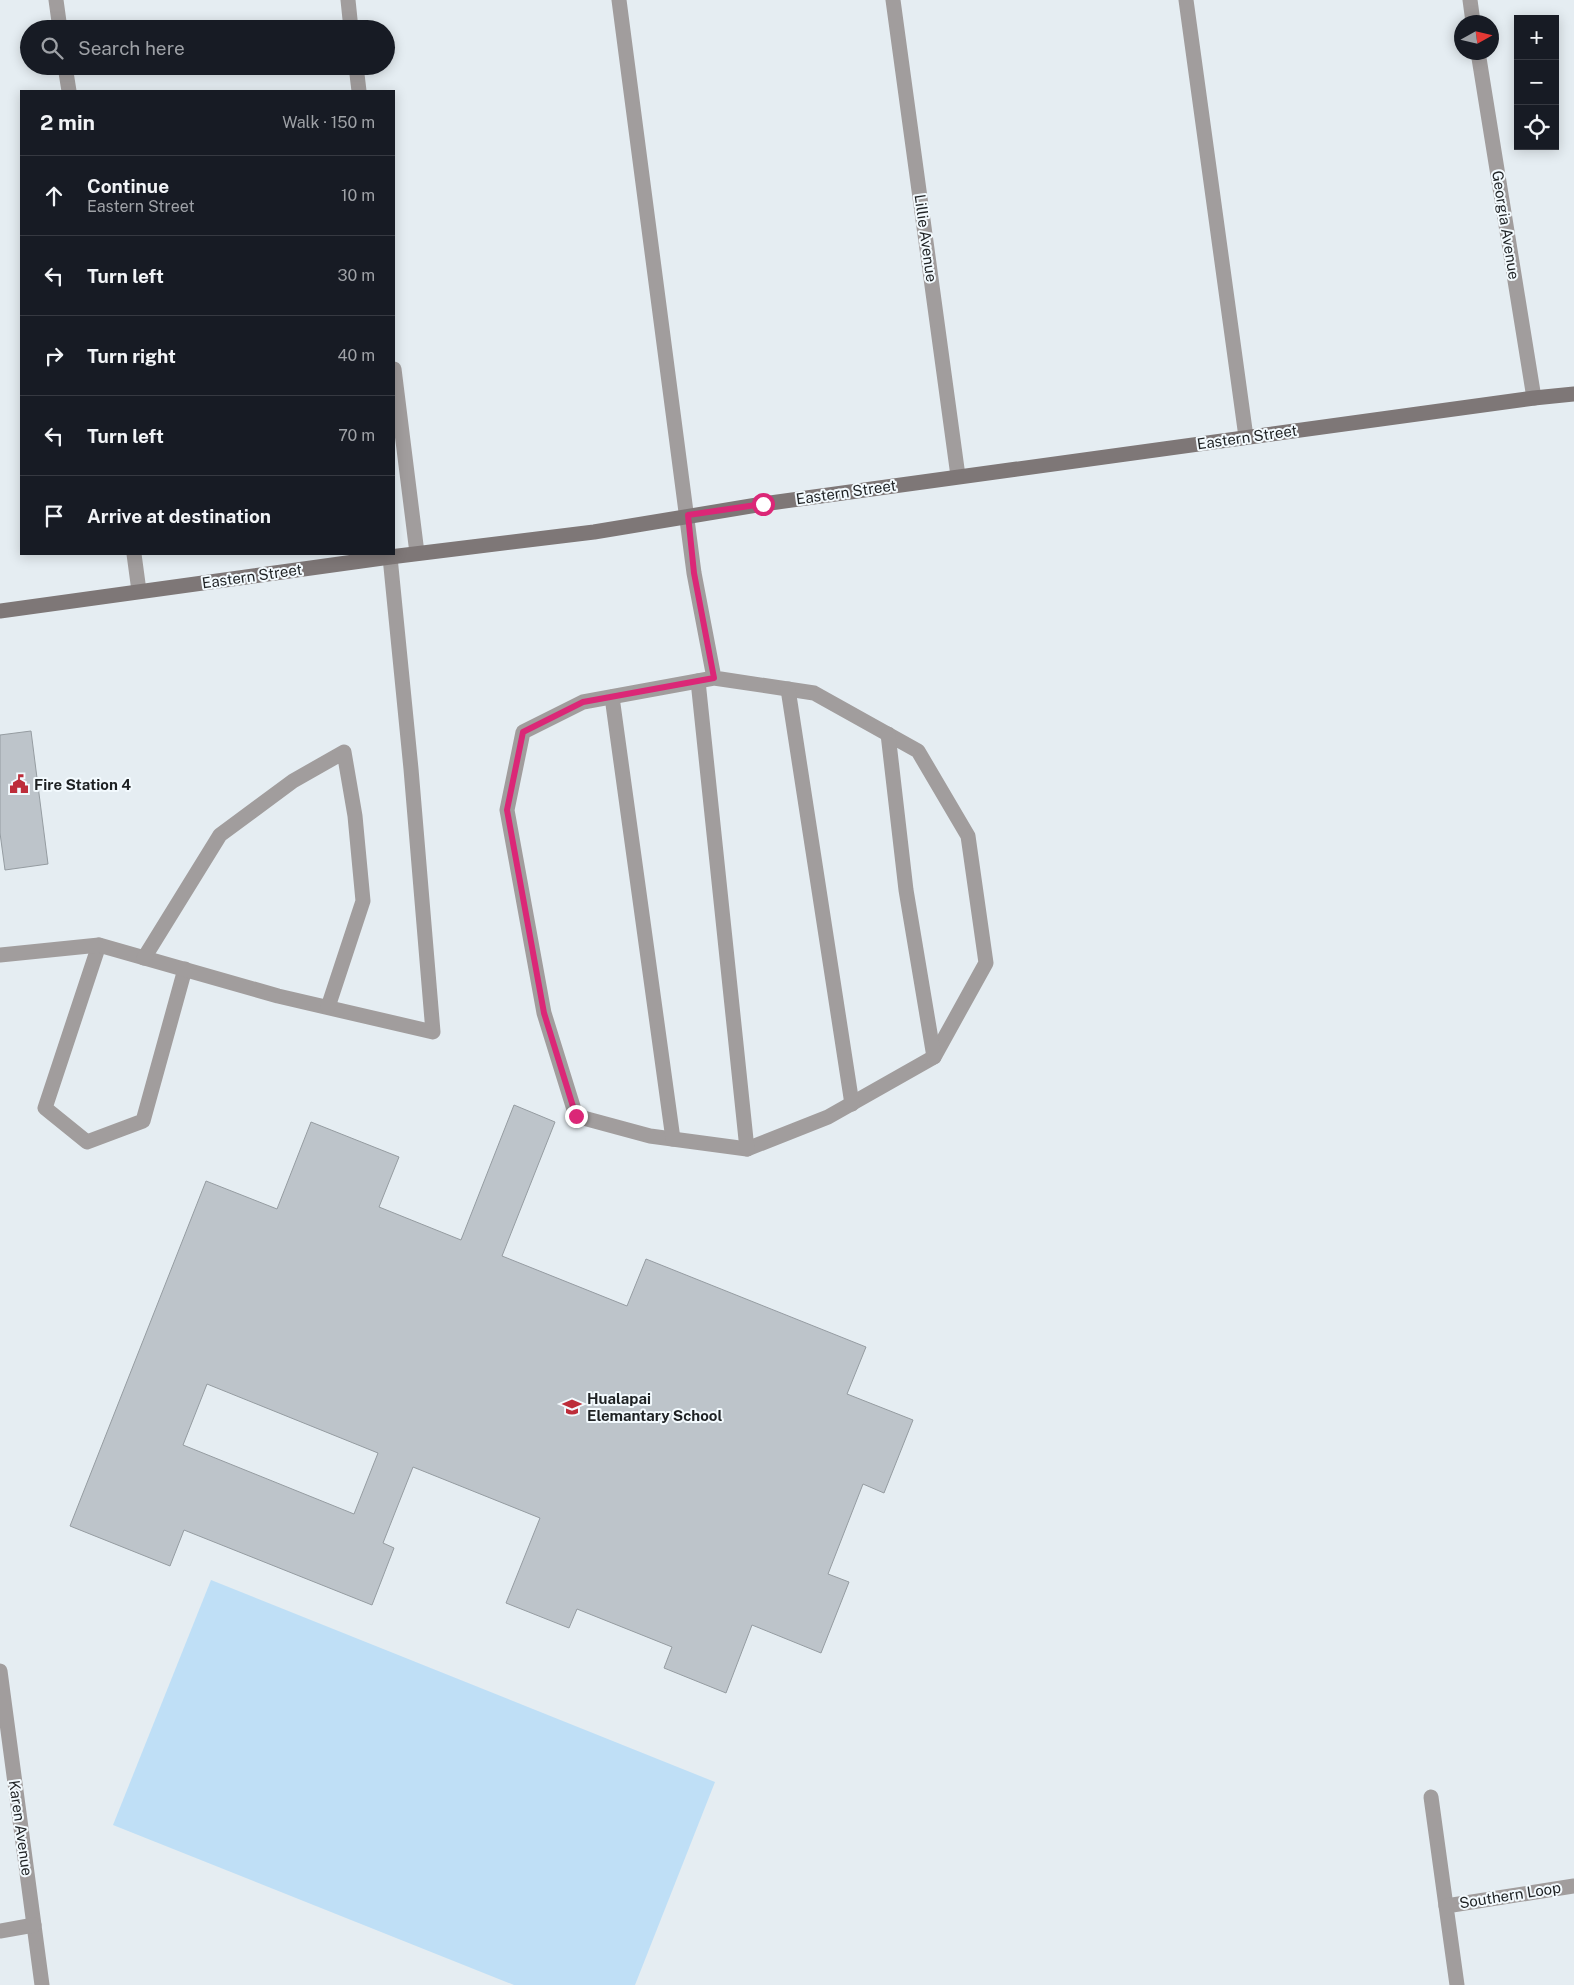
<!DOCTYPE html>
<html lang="en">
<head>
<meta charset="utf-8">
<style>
  :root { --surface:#171b24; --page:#242831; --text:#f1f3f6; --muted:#9ea1a6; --line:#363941 }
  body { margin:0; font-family:"Public Sans",sans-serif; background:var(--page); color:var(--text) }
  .controls { position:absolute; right:15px; top:15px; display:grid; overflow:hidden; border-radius:0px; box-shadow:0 2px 12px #0003 }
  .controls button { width:45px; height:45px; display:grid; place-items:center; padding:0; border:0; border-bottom:1px solid var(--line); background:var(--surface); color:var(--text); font:25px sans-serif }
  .compass { position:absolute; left:1454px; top:15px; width:45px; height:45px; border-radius:50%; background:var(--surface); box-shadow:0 2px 12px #0003; rotate:82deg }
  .stop { position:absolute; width:15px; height:15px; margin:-11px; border:4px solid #db2777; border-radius:50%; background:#fff }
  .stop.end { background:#db2777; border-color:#fff; box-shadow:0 1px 5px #0008 }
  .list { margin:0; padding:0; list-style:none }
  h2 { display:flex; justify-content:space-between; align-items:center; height:65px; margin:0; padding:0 20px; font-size:21px }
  h2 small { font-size:16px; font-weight:400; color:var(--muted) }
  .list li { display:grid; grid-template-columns:32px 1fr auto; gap:15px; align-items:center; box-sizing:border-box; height:80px; padding:0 20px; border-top:1px solid var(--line) }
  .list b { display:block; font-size:19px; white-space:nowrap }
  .list p { margin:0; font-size:16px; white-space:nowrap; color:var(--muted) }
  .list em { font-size:16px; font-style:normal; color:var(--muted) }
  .icon { flex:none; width:28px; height:28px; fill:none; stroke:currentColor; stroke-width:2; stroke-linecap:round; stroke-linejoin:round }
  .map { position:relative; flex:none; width:1574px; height:1985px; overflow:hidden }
  .search { position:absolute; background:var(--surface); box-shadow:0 2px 12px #0003; left:20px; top:20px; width:375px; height:55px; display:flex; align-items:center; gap:12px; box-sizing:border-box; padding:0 18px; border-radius:28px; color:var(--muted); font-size:19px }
  .panel { position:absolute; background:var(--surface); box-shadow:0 2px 12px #0003; left:20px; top:90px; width:375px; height:465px; border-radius:0px }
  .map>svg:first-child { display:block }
</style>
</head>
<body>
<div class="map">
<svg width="1574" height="1985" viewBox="0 0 1574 1985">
  <rect width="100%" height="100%" fill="#e5edf2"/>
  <polygon fill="#bfdff6" points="211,1580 715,1782 635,1985 514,1985 113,1825"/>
  <g fill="#bdc4ca" stroke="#959ca1" fill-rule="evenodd">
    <polygon points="31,731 48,864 5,870 0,833 0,735"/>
    <path d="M514,1105L555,1122L502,1256L627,1306L646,1259L866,1347L847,1394L913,1420L884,1493L863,1484L828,1574L849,1582L821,1653L752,1625L726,1693L664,1668L672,1647L577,1609L569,1628L506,1603L540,1518L413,1467L383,1543L394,1548L372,1605L184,1530L170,1566L70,1526L206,1181L277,1209L311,1122L399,1157L379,1207L461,1240ZM207,1384L378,1453L354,1514L183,1445Z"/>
  </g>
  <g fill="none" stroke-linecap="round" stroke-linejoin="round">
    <g stroke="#a19d9d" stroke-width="15">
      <polyline points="56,0 60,29"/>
      <polyline points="619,0 694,573 714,678 814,693 918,751 968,836 986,963 934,1057 828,1117 747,1149 650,1136 576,1116 544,1013 507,810 523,732 583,702 714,678"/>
      <polyline points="1186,0 1246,437"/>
      <polyline points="65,66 69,91"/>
      <polyline points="134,554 139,591"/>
      <polyline points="698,681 747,1149"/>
      <polyline points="788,689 852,1104"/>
      <polyline points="612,697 673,1139"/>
      <polyline points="888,734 906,890 934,1057"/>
      <polyline points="99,945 45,1108 87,1142 143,1121 185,969"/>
      <polyline points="0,955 99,945 278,996 433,1032 411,769 390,557"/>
      <polyline points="144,958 220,835 293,781 344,752 355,816 363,901 328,1007"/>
    </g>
    <g stroke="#a19d9d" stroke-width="15">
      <polyline points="348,0 351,29"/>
      <polyline points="893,0 958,476"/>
      <polyline points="1470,0 1473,22"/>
      <polyline points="1478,52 1534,398"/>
      <polyline points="356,66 359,91"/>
      <polyline points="394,369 417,553"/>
      <polyline points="0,1671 42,1985"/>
      <polyline points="1431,1797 1446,1906"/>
      <polyline points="0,1931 34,1925"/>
      <polyline points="1457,1985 1446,1906 1574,1886"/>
    </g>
    <polyline stroke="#7e7777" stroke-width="15" points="0,611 390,557 594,532 763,504 1534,398 1574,394"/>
  </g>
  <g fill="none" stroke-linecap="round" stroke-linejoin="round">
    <polyline stroke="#db2777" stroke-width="6" points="576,1116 544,1013 507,810 523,732 583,702 714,678 694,573 688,515 763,504"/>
  </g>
  <defs>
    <g id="civic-bare" transform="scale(1.5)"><path d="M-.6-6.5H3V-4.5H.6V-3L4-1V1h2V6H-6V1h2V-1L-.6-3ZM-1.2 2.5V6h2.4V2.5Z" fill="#bd2d3a" stroke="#f3fafe" stroke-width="2.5" paint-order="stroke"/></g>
    <g id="school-bare" transform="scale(1.5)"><path d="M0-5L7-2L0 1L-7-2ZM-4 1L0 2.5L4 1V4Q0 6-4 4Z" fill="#bd2d3a" stroke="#f3fafe" stroke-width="2.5" paint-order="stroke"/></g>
  </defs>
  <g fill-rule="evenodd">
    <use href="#civic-bare" x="19" y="784"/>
    <use href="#school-bare" x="572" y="1407"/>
  </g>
  <g text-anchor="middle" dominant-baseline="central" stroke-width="4" stroke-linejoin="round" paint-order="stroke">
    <g font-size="15" fill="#1e2123" stroke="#f3fafe">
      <text transform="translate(1506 225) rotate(81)">Georgia Avenue</text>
      <text transform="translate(926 238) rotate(82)">Lillie Avenue</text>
      <text transform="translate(1247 437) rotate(-8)">Eastern Street</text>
      <text transform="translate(846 492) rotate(-8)">Eastern Street</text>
      <text transform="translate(252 576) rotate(-8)">Eastern Street</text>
      <text transform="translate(21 1828) rotate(82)">Karen Avenue</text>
      <text transform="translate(1510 1895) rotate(-9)">Southern Loop</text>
    </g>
    <g font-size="15" font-weight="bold" fill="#1e2123" stroke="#f3fafe" text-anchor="start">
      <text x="34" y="784">Fire Station 4</text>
      <text x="587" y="1398">Hualapai<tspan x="587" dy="17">Elemantary School</tspan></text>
    </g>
  </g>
</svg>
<div class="controls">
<button>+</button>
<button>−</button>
<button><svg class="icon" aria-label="locate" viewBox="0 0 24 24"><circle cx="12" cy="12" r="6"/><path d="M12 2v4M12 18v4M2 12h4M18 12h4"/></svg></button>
</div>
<svg class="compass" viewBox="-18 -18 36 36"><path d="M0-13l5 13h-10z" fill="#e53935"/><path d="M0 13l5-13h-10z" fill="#9ea1a6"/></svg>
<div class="stop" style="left:763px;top:504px"></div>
<div class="stop end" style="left:576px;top:1116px"></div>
<div class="search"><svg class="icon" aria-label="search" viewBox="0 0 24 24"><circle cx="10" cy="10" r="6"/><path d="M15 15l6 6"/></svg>Search here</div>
<section class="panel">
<h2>2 min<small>Walk · 150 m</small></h2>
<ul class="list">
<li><svg class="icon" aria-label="ahead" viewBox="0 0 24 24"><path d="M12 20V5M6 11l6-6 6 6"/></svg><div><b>Continue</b><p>Eastern Street</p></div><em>10 m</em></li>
<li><svg class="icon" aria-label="left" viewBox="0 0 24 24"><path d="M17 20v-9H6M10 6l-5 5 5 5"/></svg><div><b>Turn left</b></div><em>30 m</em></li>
<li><svg class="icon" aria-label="right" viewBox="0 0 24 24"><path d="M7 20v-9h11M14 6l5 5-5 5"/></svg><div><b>Turn right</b></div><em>40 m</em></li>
<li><svg class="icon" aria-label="left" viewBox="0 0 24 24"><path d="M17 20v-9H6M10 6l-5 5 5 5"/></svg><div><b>Turn left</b></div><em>70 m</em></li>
<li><svg class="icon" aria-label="arrive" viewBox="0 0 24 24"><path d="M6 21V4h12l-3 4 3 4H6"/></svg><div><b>Arrive at destination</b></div></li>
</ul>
</section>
</div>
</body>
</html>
